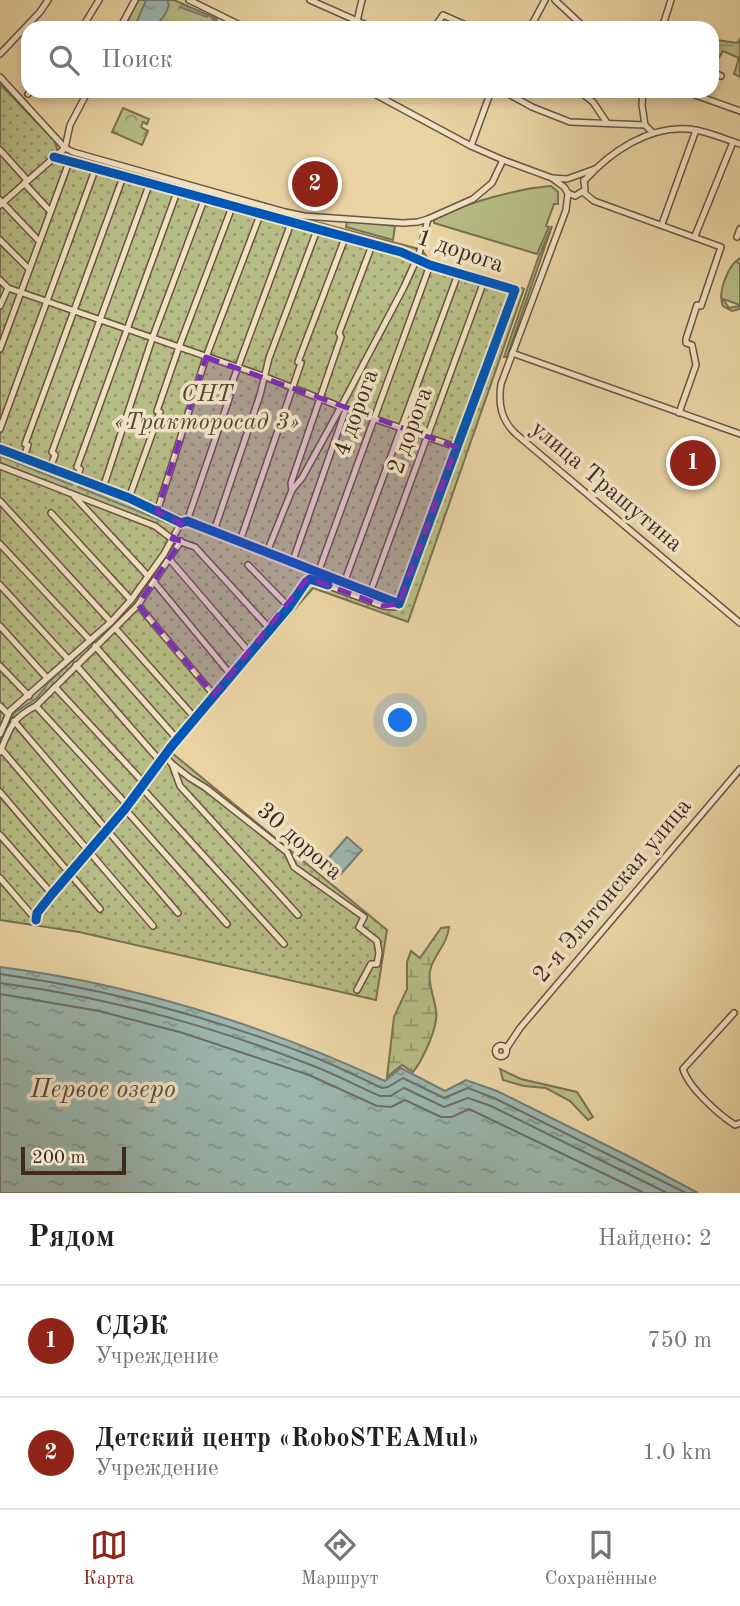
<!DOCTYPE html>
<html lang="ru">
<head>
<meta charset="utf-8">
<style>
  :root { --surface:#fff; --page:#f6f6f6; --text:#202124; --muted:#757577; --line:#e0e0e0; --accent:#8f2418 }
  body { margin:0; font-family:"Old Standard TT",serif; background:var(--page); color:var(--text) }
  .scale { position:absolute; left:21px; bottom:18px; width:105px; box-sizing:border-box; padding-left:7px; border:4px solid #3f2921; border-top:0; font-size:19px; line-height:24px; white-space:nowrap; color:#3f2921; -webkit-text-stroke:5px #f1e2c3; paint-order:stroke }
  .you { position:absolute; left:401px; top:721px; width:24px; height:24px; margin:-18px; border:5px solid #fff; border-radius:50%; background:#1a73e8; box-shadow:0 0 0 10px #1a73e833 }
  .badge { display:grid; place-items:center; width:46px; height:46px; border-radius:50%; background:var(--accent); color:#fff; font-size:23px; font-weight:700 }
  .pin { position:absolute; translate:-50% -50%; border:4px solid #fff; box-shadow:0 2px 7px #0006 }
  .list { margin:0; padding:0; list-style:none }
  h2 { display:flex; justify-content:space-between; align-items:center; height:91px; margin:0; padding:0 28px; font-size:30px }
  h2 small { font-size:23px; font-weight:400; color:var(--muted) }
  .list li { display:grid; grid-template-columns:46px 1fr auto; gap:21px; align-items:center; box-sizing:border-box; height:112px; padding:0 28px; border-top:2px solid var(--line) }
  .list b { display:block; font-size:26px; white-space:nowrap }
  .list p { margin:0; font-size:23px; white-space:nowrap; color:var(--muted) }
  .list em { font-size:23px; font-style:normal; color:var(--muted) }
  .icon { flex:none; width:38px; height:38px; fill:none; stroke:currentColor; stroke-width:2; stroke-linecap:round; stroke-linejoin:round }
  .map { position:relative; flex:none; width:740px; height:1193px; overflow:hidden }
  .search { position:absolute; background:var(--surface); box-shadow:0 4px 10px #0003; left:21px; right:21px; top:21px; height:77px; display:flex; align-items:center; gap:18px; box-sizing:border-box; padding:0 24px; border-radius:21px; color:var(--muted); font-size:26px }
  .sheet { height:315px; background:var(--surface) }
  nav { display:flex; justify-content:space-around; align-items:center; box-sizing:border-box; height:98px; border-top:2px solid var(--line); background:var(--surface); font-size:19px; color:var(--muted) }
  nav a { display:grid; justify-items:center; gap:4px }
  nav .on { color:var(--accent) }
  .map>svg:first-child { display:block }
</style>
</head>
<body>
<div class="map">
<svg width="740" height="1193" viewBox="0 0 740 1193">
  <defs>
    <pattern id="wetland-marsh" width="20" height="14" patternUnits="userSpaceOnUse" patternTransform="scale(1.75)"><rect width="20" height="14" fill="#b6bc85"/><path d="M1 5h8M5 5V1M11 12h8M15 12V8" fill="none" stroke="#95996c"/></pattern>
    <pattern id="park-crowns" width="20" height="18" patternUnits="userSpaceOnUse" patternTransform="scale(1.75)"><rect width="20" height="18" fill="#b6bc85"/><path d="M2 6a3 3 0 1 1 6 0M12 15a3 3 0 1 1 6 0" fill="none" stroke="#95996c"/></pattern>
    <pattern id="garden-dots" width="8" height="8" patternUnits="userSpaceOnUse" patternTransform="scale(1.75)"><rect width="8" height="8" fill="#b6bc85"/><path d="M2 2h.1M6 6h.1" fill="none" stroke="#95996c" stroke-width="1.8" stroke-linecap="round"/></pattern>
    <pattern id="water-ripples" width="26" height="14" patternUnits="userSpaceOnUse" patternTransform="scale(1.75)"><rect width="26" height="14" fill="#9ab6ae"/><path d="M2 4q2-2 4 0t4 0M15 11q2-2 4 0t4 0" fill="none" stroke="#7f948d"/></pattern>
  </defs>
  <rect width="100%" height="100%" fill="#e9d3a3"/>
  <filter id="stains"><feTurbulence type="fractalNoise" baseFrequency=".00286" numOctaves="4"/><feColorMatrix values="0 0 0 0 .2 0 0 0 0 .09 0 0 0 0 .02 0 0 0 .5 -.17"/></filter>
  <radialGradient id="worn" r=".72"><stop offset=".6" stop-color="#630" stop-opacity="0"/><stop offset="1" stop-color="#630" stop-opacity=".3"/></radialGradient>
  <g fill="#b6bc85" stroke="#7a7253" stroke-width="2">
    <path d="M551,186L558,192V204H554L546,226L549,227L537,254L434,223V220C460,204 520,188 551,186Z"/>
    <polygon points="347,220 395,226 393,240 346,227"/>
    <polygon points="552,226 507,357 504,357 538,258"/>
    <path d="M740,258L737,262L740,264V305L723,299L729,308L740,306V309L732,311L723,306C717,293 728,265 740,258Z"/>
    <polygon points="500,1069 521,1079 577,1092 593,1117 588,1120 570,1101 546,1088 524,1086 503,1080"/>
  </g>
  <g fill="url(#wetland-marsh)" stroke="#7a7253" stroke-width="2">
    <polygon points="740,39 740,77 734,74 739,58 723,51 712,69 712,45 717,40 737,43"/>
    <path d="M449,927C448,942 436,953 431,967C426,981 435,998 436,1011C439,1026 422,1061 413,1072L402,1065L387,1077L394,1017L407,989V962L411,951L420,958L441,928Z"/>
  </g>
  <g fill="url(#park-crowns)" stroke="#7a7253" stroke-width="2">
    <polygon points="138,0 174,0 217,19 212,28 176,28 165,23 156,28 124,28"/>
    <polygon points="123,108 149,119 147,124 143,122 141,127 148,131 142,145 112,132"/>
  </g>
  <polygon fill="url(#garden-dots)" stroke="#7a7253" stroke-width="2" points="0,84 54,140 59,154 415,248 424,253 429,260 524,289 408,622 313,588 178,743 172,753 387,930 376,1000 79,932 0,920"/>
  <g fill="url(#water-ripples)" stroke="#767e76" stroke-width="2">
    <path d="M146,0H167L169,5C163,24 153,28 134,28Z"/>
    <polygon points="347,837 362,850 341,874 326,861"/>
    <path d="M0,967C133,984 263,1025 385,1081L401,1068L445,1091L466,1080L497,1091L634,1159L698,1193H0Z"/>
  </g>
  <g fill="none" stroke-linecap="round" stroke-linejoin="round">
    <g stroke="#6c7068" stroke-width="2">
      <path d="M0,974C107,989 214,1018 314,1057C337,1066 360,1078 382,1088L388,1087L403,1078L444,1098L468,1088L494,1098L686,1193"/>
      <path d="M0,983C106,997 212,1026 311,1065C335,1074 357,1086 380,1096H390L404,1088L444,1107L468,1098L491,1106L667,1193"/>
      <polyline points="0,994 99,1011 183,1033 309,1075 377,1106 391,1107 405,1100 441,1117 452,1117 469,1109 644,1193"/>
    </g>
    <g stroke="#767e76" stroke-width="2">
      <polyline points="180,7 207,17"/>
      <polyline points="212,19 218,22"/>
      <polyline points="0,456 72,485"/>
      <polyline points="78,487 170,524"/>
      <path d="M97,638C130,610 152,580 175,543"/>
      <polyline points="7,729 14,713 37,698 49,682 90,644"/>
    </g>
    <g stroke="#6a5442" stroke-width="8">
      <g id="minor">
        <polyline points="189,0 246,28"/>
        <polyline points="310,0 373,28"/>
        <polyline points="555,0 585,28"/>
        <polyline points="357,21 362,0"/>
        <polyline points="82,28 99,0"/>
        <polyline points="120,28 135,0"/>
        <polyline points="434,28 443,15 472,28"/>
        <polyline points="530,28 545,0"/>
        <polyline points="662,28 671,0"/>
        <polyline points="0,54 40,12 48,0"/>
        <polyline points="712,72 721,76"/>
        <polyline points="0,77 65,148 73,152 285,212 304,216 403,223 418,222 428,219 473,199 492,183 503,160"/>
        <polyline points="369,91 471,146 503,160 552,178 567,179 595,169"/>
        <polyline points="503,91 532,107 570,122 645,125 652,132"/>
        <polyline points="579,91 593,102 607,123"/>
        <polyline points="643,91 642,105 645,125"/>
        <polyline points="684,91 740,111"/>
        <polyline points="28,94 31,91"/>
        <polyline points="471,146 491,91"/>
        <polyline points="65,148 70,125 88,91"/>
        <polyline points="0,150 27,180"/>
        <polyline points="552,178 564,187 568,193 575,196 585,190 584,180"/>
        <path d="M584,181C610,152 648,126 688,129C705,130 724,139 740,144"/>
        <polyline points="24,183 50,211"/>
        <polyline points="583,192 594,201 721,247 701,306 697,305 686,339 686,343 692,345 696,365 679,413"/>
        <path d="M568,193L566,210L501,384C498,404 501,420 516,434L740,623"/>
        <polyline points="0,200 38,240"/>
        <polyline points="0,205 65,148"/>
        <polyline points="662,224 696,130"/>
        <polyline points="695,236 733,142"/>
        <polyline points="737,237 740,229"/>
        <polyline points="0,240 29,269"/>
        <polyline points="0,280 8,288 263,376 346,409 456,447"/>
        <polyline points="0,306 8,288"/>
        <polyline points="0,349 69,162"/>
        <polyline points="512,353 740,434"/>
        <polyline points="0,429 95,170"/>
        <polyline points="0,449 129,498 181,523 187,521 399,604 515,290 430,265 401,252 54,157"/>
        <polyline points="24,457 28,445 25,444 123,177"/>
        <polyline points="0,466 155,526 172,539 195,547 270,629"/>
        <polyline points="50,468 55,455 52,452 149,185"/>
        <polyline points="77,478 80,469 77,467 177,192"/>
        <polyline points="103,488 152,339 204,200"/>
        <polyline points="292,490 302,478 343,403 404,287 419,254 428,219"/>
        <polyline points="74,496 148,576"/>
        <polyline points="129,498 160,412 157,411 179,347 232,207"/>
        <polyline points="0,501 111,622"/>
        <polyline points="157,512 206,357 260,215"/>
        <polyline points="51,513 131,600"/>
        <polyline points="187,521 230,396 228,394 291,223"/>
        <polyline points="214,531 260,395 269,358 317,230"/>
        <polyline points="240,541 301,363 298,362 345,238"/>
        <polyline points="0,544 90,640"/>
        <polyline points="267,552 292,490 291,483 341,337 339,333 372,245"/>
        <polyline points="170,560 250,653"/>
        <polyline points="292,563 346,409"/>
        <polyline points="248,565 289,607"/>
        <polyline points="318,573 430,265"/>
        <polyline points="155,583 231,675"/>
        <polyline points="344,583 458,274"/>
        <polyline points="0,585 68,659"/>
        <polyline points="370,593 484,281"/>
        <polyline points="138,605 214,695"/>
        <polyline points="0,626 47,678"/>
        <polyline points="116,629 195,718"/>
        <polyline points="95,646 177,739"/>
        <polyline points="76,665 160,761"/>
        <polyline points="0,666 29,696"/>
        <polyline points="55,687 144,783"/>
        <polyline points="0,706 8,714"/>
        <polyline points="36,706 127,805"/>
        <polyline points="14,721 178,913"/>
        <polyline points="0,734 10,711 111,622 131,600 164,554 181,523"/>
        <polyline points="1,749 153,926"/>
        <path d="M0,752C10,728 12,718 36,706L138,605L181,541"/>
        <polyline points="164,755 172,764 180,786 298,915"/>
        <polyline points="172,764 190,778 206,788 287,852 294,867 364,917 359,927 377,941 379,953 377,964 371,964 357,990"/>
        <polyline points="141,787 284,944"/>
        <polyline points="0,792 100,909"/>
        <polyline points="125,809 227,924"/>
        <polyline points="0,835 52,894"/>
        <polyline points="0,878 31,914"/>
        <polyline points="36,920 37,913 52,894 125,809 171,747 289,607 306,582 310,579 383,606 395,607 399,604"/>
        <path d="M734,1013L683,1069C689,1088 718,1114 735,1125L740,1123"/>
        <circle cx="501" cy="1051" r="5.5"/>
        <polyline points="506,1049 520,1028 740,769"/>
      </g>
    </g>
    <use href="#minor" stroke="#f1e2c3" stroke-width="5"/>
    <g stroke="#f1e2c3" stroke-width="13">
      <g id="cycleway">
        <polyline points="0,449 129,498 181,523 187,521 399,604 515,290 430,265 401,252 54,157"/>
        <polyline points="36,920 37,913 52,894 125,809 171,747 289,607 306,582 310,579 328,585"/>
      </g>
    </g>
    <use href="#cycleway" stroke="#0057b8" stroke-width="9"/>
  </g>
  <path fill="#7b2cbf" fill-opacity="0.2" stroke="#7b2cbf" stroke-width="5" stroke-dasharray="14 9" stroke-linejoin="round" d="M206,357L456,447L399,604L383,606L308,578L214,695L138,605L181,541L172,539L181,523L157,512Z"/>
  <g text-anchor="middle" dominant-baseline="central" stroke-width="7" stroke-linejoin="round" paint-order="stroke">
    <g font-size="24" fill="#3f2921" stroke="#f1e2c3">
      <text transform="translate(460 252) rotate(19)">1 дорога</text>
      <text transform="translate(357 413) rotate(-70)">4 дорога</text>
      <text transform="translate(411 431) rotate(-70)">2 дорога</text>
      <text transform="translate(606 487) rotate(40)">улица Трашутина</text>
      <text transform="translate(299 842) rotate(41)">30 дорога</text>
      <text transform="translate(613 891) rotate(-50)">2-я Эльтонская улица</text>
    </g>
    <g font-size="24" font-style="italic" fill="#574635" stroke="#f1e2c3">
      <text x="207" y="395">СНТ<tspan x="207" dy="28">«Тракторосад 3»</tspan></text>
    </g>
    <g font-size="26" font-style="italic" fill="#564c44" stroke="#f1e2c3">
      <text x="103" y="1090">Первое озеро</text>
    </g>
  </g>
  <rect width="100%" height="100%" filter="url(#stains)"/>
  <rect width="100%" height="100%" fill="url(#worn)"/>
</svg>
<div class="scale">200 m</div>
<div class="you"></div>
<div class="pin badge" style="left:693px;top:463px">1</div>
<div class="pin badge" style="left:315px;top:184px">2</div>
<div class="search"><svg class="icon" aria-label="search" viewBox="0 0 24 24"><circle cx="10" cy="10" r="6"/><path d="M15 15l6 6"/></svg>Поиск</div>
</div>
<section class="sheet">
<h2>Рядом<small>Найдено: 2</small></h2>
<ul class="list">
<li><span class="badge">1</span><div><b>СДЭК</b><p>Учреждение</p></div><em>750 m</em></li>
<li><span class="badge">2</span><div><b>Детский центр «RoboSTEAMul»</b><p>Учреждение</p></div><em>1.0 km</em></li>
</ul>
</section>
<nav>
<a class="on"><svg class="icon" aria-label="map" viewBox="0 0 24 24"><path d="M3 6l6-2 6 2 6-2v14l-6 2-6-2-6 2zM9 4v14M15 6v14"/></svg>Карта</a>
<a><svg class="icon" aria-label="directions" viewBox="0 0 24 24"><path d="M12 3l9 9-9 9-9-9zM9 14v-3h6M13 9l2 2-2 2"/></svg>Маршрут</a>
<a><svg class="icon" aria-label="saved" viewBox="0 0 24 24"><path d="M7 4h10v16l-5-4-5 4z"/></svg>Сохранённые</a>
</nav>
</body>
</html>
